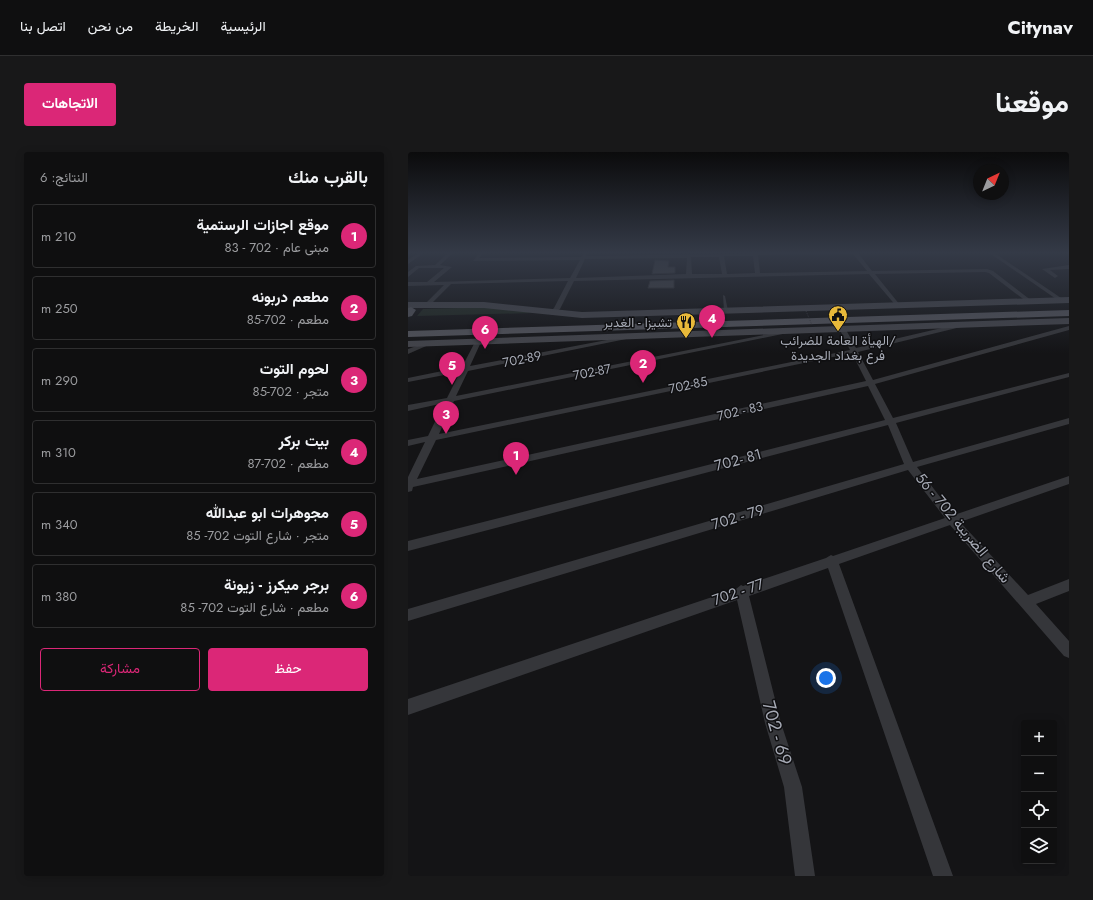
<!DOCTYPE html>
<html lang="ar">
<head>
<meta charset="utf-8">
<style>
  :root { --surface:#0f0f10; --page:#181819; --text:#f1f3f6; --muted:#9b9c9f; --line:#2f2f30; --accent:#db2777 }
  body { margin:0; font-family:Jost,Vazirmatn,sans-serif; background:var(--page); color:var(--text); direction:rtl }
  .controls { position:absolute; right:12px; bottom:12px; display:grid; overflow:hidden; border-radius:4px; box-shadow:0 2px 10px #0003 }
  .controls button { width:36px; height:36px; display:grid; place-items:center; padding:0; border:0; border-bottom:1px solid var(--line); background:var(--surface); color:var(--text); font:20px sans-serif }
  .compass { position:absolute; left:565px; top:12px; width:36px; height:36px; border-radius:50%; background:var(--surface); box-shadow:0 2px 10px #0003; rotate:43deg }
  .you { position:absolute; left:418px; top:526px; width:14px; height:14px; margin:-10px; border:3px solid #fff; border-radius:50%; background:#1a73e8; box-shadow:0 0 0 6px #1a73e833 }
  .badge { display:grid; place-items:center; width:26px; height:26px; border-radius:50%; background:var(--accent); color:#fff; font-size:13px; font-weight:700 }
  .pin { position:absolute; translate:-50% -33px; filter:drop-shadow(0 1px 2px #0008) }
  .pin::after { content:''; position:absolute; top:21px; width:14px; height:12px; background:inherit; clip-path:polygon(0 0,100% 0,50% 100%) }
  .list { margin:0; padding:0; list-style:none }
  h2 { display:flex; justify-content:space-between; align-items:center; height:52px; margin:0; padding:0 16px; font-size:17px }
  h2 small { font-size:13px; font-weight:400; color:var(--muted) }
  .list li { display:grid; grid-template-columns:26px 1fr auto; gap:12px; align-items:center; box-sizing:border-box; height:64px; margin:0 8px 8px; padding:0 8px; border:1px solid var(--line); border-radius:4px }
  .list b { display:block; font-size:15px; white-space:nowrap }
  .list p { margin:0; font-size:13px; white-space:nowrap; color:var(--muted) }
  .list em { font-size:13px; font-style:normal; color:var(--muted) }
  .actions { display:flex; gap:8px; padding:12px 16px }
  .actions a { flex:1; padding:9px 0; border:1px solid var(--accent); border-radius:4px; text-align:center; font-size:14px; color:var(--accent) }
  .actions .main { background:var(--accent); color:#fff }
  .icon { flex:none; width:22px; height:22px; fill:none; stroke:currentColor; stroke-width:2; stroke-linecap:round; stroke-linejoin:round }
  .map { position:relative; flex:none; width:661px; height:724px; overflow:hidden; direction:ltr; border-radius:4px }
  header { display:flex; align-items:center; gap:24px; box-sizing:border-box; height:56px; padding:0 20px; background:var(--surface); border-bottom:1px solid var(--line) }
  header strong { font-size:19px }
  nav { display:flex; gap:22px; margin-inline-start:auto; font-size:14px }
  .intro { display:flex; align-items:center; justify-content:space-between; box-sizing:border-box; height:96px; padding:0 24px }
  h1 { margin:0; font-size:28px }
  .button { padding:10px 18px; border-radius:4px; background:var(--accent); color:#fff; font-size:14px; font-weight:700 }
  main { display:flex; gap:24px; padding:0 24px }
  aside { flex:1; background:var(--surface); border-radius:4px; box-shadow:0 2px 10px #0003 }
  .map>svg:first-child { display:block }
</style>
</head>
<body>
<header>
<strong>Citynav</strong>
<nav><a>الرئيسية</a><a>الخريطة</a><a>من نحن</a><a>اتصل بنا</a></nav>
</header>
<div class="intro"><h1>موقعنا</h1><a class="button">الاتجاهات</a></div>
<main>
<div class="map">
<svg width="661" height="724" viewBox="0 0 661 724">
  <rect width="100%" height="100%" fill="#141416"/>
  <polygon fill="#202822" points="84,155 126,161 9,164 15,157"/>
  <g fill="#434448" stroke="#2e2e31">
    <polygon points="247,108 261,109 260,115 267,115 267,121 244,122"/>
    <polygon points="266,128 266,136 240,136 242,129"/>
  </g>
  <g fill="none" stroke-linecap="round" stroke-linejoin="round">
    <polygon fill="#35363a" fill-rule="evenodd" points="315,143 317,144 320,159 318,160 316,159"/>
    <g fill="#35363a" fill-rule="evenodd">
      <polygon points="12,100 17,100 0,112 0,108"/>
      <path d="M41,100H46L32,113L44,115L26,130L162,126L172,108L65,109L72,100H77L71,106L173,105L177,101L179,102L178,104L454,100L450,101L464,119L579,117L585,119L624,149L619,150L581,121L577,120L467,122L492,153L489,155L461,122L166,129L152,157L144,163L141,161L146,156L160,129L43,132L21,154H17V152L36,133L0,134V130H19L36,116H11L0,125V120L8,114L27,113ZM445,102L459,119L352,121L350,103ZM316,104H345L347,121L319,122ZM283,105H311L314,122H284ZM279,106L278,122L168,126L177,107Z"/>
      <polygon points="580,100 585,100 656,148 651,149"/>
      <polygon points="661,113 661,117 642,118 650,124 647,126 634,117"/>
      <path d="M555,171L558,173L557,174L450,200L465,228L661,174V178L467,232L485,266L661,221V225L488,271L505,310L661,266V272L509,315L546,363L661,324V332L552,370L620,443L661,427V439L628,452L661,489V506L656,504L542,373L431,412L545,724H525L420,416L341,444L373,571L394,635L407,724H387L376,635L357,571L329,448L0,563V547L328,437L333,433L335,434L418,406L423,403L425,404L537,366L500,318L0,469V457L496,312L480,273L0,399V389L477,268L460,234L5,335L4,339L0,340V325L17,290L0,294V288L20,284L36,251L0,259V253L39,246L52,220L0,230V226L54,215L67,190L70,188L73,190L62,214L225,183L228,185L60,219L48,244L386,177L389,179L46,249L31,282L442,198L431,176L434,174L437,176L448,196ZM444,201L458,229L9,327L28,288Z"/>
      <polygon points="20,190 25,191 0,202 0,197"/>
    </g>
    <g fill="#43444a" fill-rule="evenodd">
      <polygon points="661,145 661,151 174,166 76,156 0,156 0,150 76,150 174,160"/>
      <polygon points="661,166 661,172 0,195 0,189"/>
    </g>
    <g fill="#515259" fill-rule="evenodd">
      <polygon points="3,155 8,158 4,164 0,165 0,156"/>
      <polygon points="661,158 661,164 0,185 0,179"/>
    </g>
    <polyline stroke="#3b3c41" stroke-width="1" stroke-dasharray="1 1.5" stroke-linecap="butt" points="398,159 404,173"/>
  </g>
  <linearGradient id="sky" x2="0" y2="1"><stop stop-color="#0b0b0c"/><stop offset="0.5" stop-color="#343a47"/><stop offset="1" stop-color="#343a47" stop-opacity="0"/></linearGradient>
  <rect width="661" height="201" fill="url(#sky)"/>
  <defs>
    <g id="civic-pin" transform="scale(1)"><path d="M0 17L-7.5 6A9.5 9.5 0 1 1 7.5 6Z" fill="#e8b93a" stroke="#0f0f11"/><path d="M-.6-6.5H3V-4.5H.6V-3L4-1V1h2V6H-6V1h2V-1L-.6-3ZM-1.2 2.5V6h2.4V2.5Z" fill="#111"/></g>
    <g id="restaurant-pin" transform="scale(1)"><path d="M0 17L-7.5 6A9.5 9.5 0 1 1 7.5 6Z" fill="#e8b93a" stroke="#0f0f11"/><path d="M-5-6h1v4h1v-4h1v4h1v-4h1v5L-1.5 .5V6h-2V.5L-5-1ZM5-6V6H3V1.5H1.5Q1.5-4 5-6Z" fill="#111"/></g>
  </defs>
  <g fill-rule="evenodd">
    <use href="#civic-pin" x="430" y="163"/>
    <use href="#restaurant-pin" x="278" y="170"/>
  </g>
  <g text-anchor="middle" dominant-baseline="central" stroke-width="3" stroke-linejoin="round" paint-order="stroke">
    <g font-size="13" fill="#a6aab5" stroke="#0f0f11" text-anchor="end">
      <text x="264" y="170">تشيزا - الغدير</text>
      <text x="430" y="188" text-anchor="middle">الهيأة العامة للضرائب/<tspan x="430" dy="15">فرع بغداد الجديدة</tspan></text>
    </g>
    <g font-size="13" fill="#a6aab5" stroke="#0f0f11">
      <text transform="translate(114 207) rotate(-11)">702-89</text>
      <text transform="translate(184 220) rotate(-11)">702-87</text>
      <text transform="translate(280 233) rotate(-12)">702-85</text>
      <text transform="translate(332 259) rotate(-13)">702 - 83</text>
    </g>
    <g font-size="15" fill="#a6aab5" stroke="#0f0f11">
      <text transform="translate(330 308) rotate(-15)">702- 81</text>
      <text transform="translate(330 365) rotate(-17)">702 - 79</text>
      <text transform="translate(555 376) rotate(50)">شارع الضريبة 702 - 56</text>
      <text transform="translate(330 440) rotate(-19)">702 - 77</text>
    </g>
    <g font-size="18" fill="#a6aab5" stroke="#0f0f11">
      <text transform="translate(369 581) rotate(74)">702 - 69</text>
    </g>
  </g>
</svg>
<div class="controls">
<button>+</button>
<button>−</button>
<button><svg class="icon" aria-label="locate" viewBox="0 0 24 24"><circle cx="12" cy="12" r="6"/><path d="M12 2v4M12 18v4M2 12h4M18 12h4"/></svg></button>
<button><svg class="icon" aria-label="layers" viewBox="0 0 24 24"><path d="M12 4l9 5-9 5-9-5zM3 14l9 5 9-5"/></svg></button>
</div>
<svg class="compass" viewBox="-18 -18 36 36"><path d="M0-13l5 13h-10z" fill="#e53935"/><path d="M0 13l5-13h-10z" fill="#9b9c9f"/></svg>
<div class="you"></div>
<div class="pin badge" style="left:108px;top:323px">1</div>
<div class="pin badge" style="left:235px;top:231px">2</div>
<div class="pin badge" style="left:38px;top:282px">3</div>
<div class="pin badge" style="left:304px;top:186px">4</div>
<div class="pin badge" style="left:44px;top:233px">5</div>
<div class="pin badge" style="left:77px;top:197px">6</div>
</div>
<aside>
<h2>بالقرب منك<small>النتائج: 6</small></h2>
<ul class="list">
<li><span class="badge">1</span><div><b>موقع اجازات الرستمية</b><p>مبنى عام · 702 - 83</p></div><em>210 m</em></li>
<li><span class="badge">2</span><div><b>مطعم دربونه</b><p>مطعم · 702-85</p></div><em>250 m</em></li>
<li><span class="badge">3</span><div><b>لحوم التوت</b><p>متجر · 702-85</p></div><em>290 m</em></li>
<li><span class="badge">4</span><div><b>بيت بركر</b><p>مطعم · 702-87</p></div><em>310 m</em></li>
<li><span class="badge">5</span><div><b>مجوهرات ابو عبدالله</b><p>متجر · شارع التوت 702- 85</p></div><em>340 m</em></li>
<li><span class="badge">6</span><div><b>برجر ميكرز - زيونة</b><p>مطعم · شارع التوت 702- 85</p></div><em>380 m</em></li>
</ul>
<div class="actions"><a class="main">حفظ</a><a>مشاركة</a></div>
</aside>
</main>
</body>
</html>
